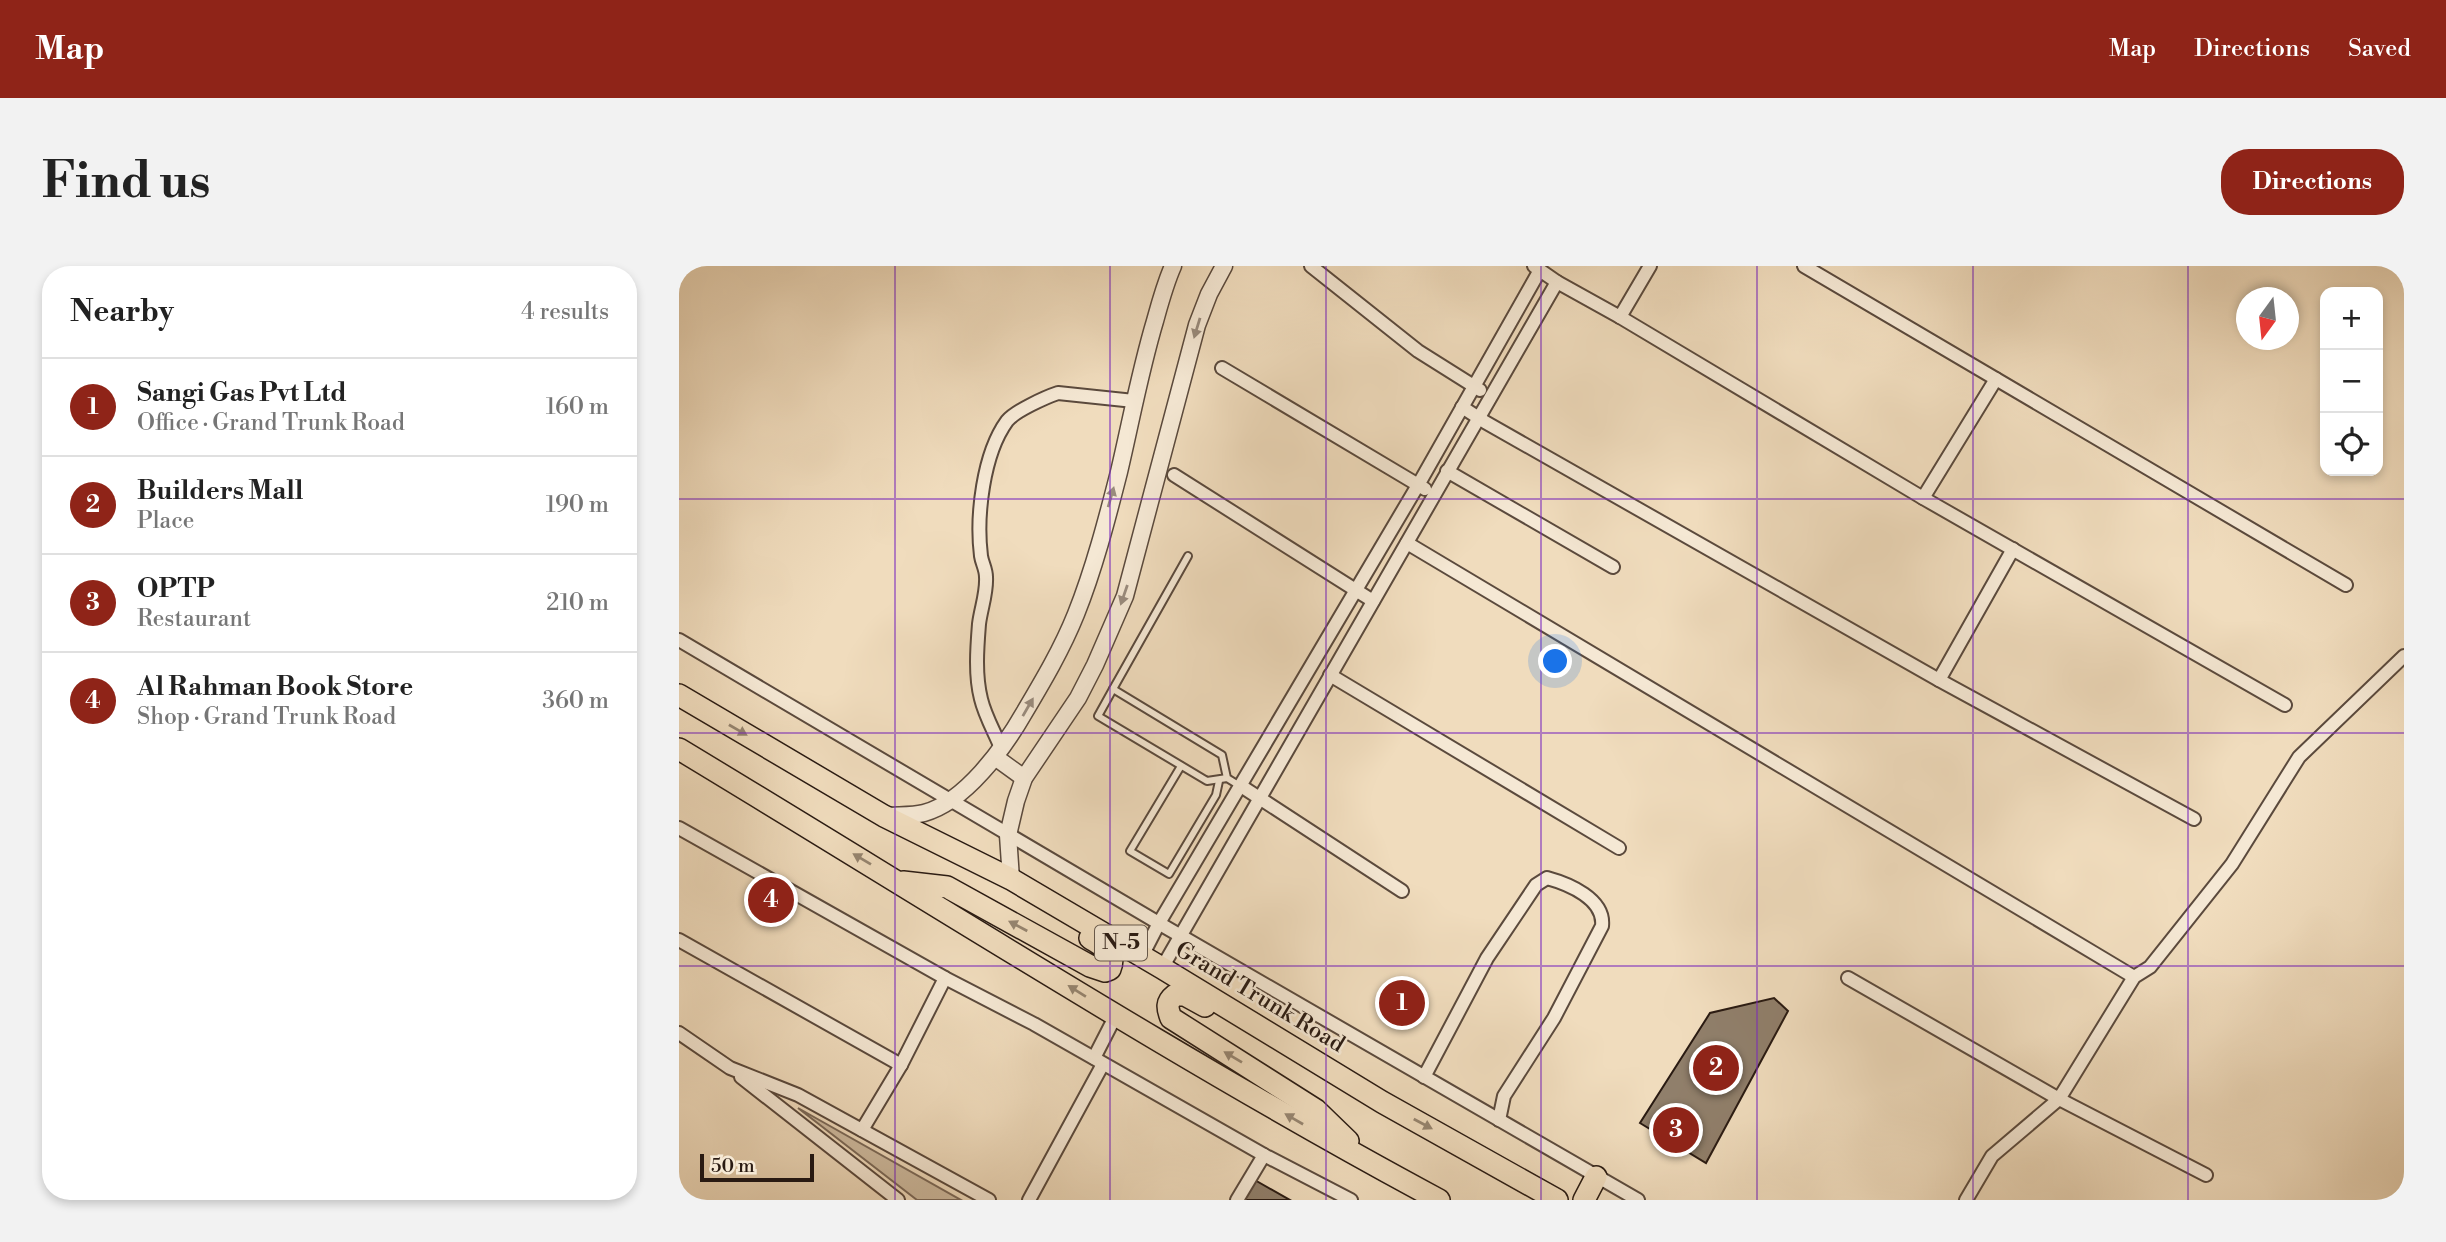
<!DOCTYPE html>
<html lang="en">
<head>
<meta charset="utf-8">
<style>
  :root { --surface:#fff; --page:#f2f2f2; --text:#222; --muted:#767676; --line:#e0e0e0; --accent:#8f2418 }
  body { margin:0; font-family:"Libre Bodoni",serif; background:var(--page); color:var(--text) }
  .controls { position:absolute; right:21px; top:21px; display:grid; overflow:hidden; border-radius:14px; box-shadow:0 4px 10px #0003 }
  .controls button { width:63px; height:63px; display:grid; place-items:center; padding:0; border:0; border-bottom:2px solid var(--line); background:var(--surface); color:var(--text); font:35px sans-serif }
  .compass { position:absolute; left:1557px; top:21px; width:63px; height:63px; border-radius:50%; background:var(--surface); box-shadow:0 4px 10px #0003; rotate:195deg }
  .scale { position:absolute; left:21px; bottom:18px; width:114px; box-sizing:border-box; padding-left:7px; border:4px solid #291a12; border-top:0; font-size:19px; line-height:24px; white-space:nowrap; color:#291a12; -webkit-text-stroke:5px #f5e8d4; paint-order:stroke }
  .you { position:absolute; left:877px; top:396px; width:24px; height:24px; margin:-18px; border:5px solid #fff; border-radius:50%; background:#1a73e8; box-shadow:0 0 0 10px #1a73e833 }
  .badge { display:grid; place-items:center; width:46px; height:46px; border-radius:50%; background:var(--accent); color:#fff; font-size:23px; font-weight:700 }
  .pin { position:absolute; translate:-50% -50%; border:4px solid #fff; box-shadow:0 2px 7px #0006 }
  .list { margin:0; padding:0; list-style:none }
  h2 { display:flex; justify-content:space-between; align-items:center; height:91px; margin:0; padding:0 28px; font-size:30px }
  h2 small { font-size:23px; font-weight:400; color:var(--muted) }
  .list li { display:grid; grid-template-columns:46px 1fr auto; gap:21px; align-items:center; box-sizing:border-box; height:98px; padding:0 28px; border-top:2px solid var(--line) }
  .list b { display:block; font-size:26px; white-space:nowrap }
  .list p { margin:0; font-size:23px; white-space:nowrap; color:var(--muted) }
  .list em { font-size:23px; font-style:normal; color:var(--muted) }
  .icon { flex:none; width:38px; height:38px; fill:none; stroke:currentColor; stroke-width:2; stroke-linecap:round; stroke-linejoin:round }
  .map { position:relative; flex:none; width:1725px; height:934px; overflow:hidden; border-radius:28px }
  header { display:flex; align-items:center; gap:42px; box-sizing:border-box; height:98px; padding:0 35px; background:var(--accent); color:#fff }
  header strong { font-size:33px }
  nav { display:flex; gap:38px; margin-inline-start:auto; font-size:24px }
  .intro { display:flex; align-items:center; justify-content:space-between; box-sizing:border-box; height:168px; padding:0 42px }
  h1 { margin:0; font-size:49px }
  .button { padding:18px 32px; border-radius:28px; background:var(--accent); color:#fff; font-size:24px; font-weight:700 }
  main { display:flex; gap:42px; padding:0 42px }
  aside { flex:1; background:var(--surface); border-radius:28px; box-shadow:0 4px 10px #0003 }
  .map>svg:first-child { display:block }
</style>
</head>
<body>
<header>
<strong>Map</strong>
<nav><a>Map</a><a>Directions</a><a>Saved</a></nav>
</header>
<div class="intro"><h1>Find us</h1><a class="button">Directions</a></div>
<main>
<aside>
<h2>Nearby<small>4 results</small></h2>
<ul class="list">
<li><span class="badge">1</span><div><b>Sangi Gas Pvt Ltd</b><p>Office · Grand Trunk Road</p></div><em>160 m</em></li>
<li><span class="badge">2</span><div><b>Builders Mall</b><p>Place</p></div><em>190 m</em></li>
<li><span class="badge">3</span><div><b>OPTP</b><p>Restaurant</p></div><em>210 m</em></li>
<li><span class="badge">4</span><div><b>Al Rahman Book Store</b><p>Shop · Grand Trunk Road</p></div><em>360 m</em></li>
</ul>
</aside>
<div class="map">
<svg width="1725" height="934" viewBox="0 0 1725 934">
  <rect width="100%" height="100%" fill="#f0dcbd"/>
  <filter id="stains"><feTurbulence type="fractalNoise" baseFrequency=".00286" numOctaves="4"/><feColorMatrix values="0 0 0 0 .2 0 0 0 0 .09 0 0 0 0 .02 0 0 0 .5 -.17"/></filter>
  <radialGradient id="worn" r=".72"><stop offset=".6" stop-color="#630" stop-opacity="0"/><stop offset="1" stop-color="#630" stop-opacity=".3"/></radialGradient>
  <polygon fill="#cebba0" stroke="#7c6a59" stroke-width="2" points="119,842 282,934 238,934"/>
  <g fill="#907f6b" stroke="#291a12" stroke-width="2">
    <polygon points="1095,732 1109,745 1027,897 961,857 1031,747"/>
    <polygon points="574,913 611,934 562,934"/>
  </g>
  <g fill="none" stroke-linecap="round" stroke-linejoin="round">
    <g stroke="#5b4a3d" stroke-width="10">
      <g id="service">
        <polyline points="434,423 509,290"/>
        <polyline points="502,500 451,585 490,608 537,529 540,515"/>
        <polyline points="548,512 543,489 434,423 419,450 528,515 548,512 561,520"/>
      </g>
    </g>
    <g stroke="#5b4a3d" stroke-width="16">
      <g id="minor">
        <polyline points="632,0 739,85 801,124"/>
        <polyline points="855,0 878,16 941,51 1244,232 1606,439"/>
        <polyline points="1125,0 1667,319"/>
        <polyline points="941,51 971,0"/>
        <polyline points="543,102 746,223"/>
        <polyline points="783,141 806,156 1260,414 1515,553"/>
        <polyline points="768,205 934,301"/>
        <polyline points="495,209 694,335"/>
        <polyline points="1244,232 1317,113"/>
        <polyline points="728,277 1455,711"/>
        <polyline points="0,374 488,662 959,934"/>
        <polyline points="651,409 940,582"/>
        <polyline points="1260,414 1334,283"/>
        <path d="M322,482C316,467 306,450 302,433C296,409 298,383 300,358C302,342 308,327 307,311C307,303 303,297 302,290C297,250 304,188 328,155C336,145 367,131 379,127L455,135"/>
        <polyline points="562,520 723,625"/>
        <polyline points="0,562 266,712 355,758 585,889 672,934"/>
        <polyline points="0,674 222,799"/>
        <polyline points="463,690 480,657 742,214 861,4"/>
        <polyline points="483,702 878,16"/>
        <polyline points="1169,712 1380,833 1527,909"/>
        <polyline points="0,767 51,802 119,829 310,934"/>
        <polyline points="415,792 437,749"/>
        <polyline points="62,811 219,934"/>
        <path d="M745,811L808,692L857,619L868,612C890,618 926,633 923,660L875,752L825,830L820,854"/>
        <polyline points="183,864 222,799 266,712"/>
        <polyline points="350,934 424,798"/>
        <polyline points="558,934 585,889"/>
        <polyline points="1287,934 1313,890 1380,833 1455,711 1471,701 1553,598 1620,491 1725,390"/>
      </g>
    </g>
    <g stroke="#5b4a3d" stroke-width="19">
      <g id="tertiary">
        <polyline points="316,491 345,512"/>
        <path d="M208,550C220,549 233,550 245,547C286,536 325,482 345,447C364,415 383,383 397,348C415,303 428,253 440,206C452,155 461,105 476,55C481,37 486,18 494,0"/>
        <polyline points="332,613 329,569 337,535 345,512 399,432 416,399 446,330 518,59 530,28 545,0"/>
      </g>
    </g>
    <g stroke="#291a12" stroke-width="24">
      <g id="trunk">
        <polyline points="0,429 205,550 332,613 483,702 703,836 878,934"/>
        <path d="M0,483C252,635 501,795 760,934"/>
        <path d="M224,616L268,621L411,700L426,705L431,703C438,686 423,680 411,672"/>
        <path d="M526,740L506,729H496C487,736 488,742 492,752L637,844L669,875"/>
        <polyline points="905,934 917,911"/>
      </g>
    </g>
    <use href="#service" stroke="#f5e8d4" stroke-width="6"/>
    <use href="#minor" stroke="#f5e8d4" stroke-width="12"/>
    <use href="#tertiary" stroke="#f5e8d4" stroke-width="16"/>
    <use href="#trunk" stroke="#f0dcbd" stroke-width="21"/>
  </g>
  <defs><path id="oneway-solid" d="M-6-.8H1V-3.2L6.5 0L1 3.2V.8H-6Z" transform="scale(1.75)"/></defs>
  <g fill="#998b7d">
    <use href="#oneway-solid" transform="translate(518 62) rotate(107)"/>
    <use href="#oneway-solid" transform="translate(432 231) rotate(-74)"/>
    <use href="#oneway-solid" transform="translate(445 329) rotate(109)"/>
    <use href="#oneway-solid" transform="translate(349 441) rotate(-60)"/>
  </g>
  <g fill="#968570">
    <use href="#oneway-solid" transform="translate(59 464) rotate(30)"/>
    <use href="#oneway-solid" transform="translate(183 593) rotate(-149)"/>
    <use href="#oneway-solid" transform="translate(339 660) rotate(-152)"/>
    <use href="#oneway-solid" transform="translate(398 725) rotate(-148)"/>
    <use href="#oneway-solid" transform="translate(554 791) rotate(-149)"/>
    <use href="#oneway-solid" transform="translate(615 853) rotate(-150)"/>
    <use href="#oneway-solid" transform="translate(744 858) rotate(28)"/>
  </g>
  <path fill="none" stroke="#7b2cbf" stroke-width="2" stroke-opacity="0.55" d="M216,0V934M431,0V934M647,0V934M862,0V934M1078,0V934M1294,0V934M1509,0V934M0,233H1725M0,467H1725M0,700H1725"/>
  <g text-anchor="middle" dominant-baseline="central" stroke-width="5" stroke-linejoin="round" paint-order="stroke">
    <rect fill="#f5e8d4" stroke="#66584c" stroke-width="2" x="416" y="659.5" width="52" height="35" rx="5"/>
    <g font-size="21" font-weight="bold" fill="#291a12">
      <text x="442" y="677">N-5</text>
    </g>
    <g font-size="23" fill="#291a12" stroke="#f5e8d4">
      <text transform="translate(581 731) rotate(31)">Grand Trunk Road</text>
    </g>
  </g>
  <rect width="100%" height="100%" filter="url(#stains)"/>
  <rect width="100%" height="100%" fill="url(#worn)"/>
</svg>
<div class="controls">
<button>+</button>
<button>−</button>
<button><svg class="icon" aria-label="locate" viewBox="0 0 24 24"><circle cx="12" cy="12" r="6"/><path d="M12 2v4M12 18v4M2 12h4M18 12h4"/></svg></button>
</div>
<svg class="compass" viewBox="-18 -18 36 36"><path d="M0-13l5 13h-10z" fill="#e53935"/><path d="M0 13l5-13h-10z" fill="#767676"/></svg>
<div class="scale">50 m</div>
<div class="you"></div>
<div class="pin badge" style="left:723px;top:737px">1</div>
<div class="pin badge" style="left:1037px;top:802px">2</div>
<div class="pin badge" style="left:997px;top:864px">3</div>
<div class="pin badge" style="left:92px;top:634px">4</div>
</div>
</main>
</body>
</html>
